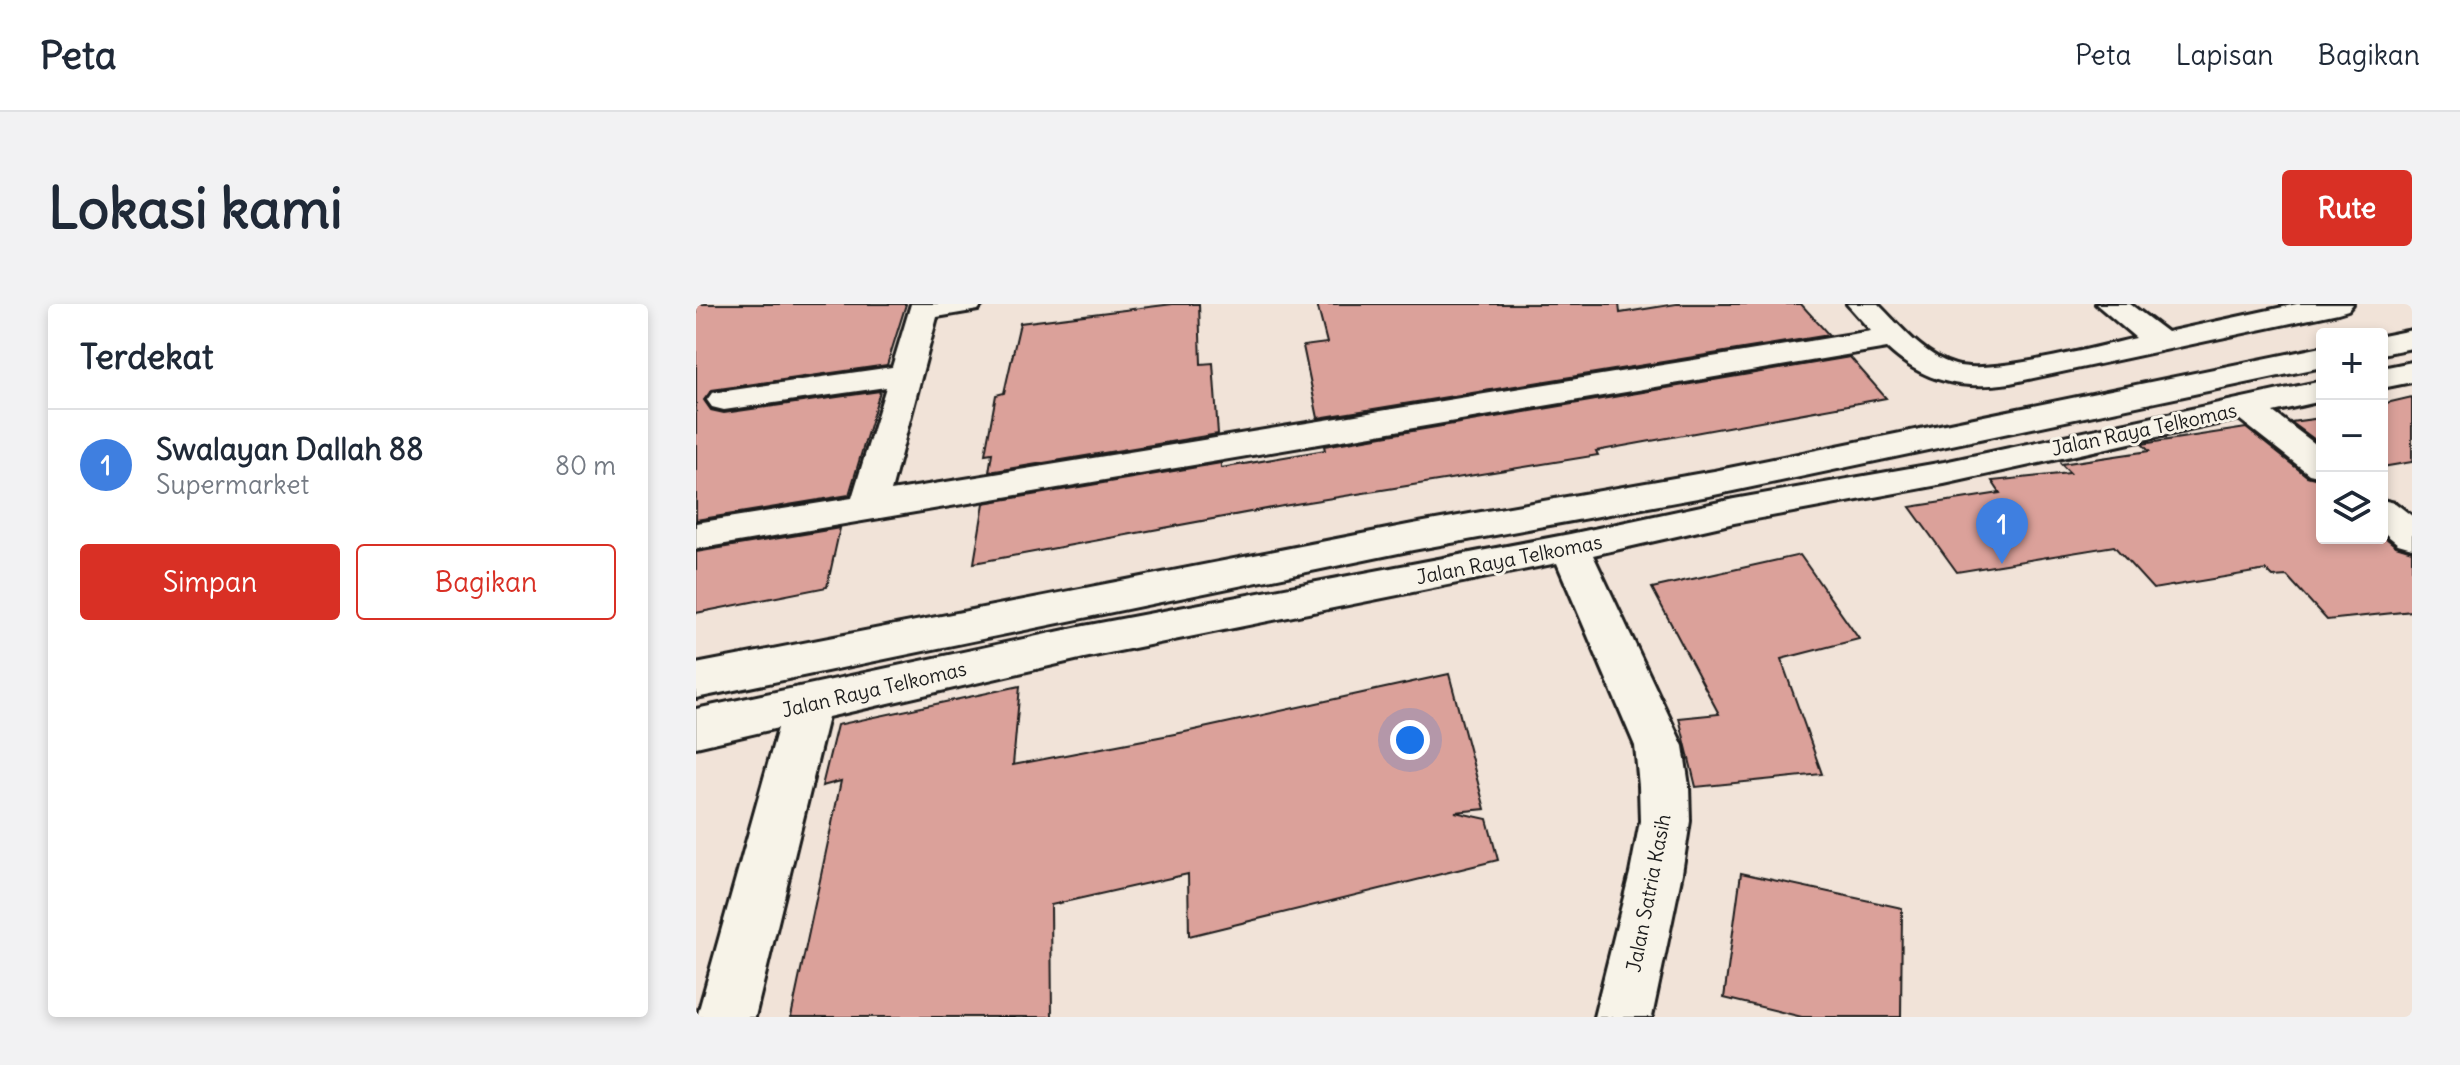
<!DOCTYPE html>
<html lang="id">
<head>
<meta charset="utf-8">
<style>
  :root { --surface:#fff; --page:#f2f2f3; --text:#1f2937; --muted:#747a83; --line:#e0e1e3; --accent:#d93025 }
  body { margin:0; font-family:Delius,sans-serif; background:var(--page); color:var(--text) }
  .controls { position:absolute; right:24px; top:24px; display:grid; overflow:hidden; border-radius:8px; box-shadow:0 4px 12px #0003 }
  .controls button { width:72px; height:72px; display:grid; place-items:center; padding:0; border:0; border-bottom:2px solid var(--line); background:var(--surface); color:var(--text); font:40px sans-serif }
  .you { position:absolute; left:714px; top:436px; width:28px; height:28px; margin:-20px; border:6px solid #fff; border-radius:50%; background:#1a73e8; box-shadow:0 0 0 12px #1a73e833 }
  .badge { display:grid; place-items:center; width:52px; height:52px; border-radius:50%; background:var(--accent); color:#fff; font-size:26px; font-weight:700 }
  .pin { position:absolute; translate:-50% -66px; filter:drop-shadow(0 2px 4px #0008) }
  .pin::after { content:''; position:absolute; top:42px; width:28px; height:24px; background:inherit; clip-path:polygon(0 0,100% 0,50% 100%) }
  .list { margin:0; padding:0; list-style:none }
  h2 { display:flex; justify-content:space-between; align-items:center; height:104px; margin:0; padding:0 32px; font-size:34px }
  h2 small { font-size:26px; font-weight:400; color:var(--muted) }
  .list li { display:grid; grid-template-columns:52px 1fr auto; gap:24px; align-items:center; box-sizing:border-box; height:112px; padding:0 32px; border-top:2px solid var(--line) }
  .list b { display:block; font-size:30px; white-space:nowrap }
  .list p { margin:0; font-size:26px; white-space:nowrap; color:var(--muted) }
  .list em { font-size:26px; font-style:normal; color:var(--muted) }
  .actions { display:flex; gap:16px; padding:24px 32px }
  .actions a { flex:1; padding:18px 0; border:2px solid var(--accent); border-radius:8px; text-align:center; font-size:28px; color:var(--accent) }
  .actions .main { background:var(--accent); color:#fff }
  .icon { flex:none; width:44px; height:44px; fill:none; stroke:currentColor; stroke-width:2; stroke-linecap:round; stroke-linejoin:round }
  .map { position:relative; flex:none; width:1716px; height:713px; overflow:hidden; border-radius:8px }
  header { display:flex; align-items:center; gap:48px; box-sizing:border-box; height:112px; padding:0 40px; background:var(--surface); border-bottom:2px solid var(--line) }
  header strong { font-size:38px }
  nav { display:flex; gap:44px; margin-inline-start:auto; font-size:28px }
  .intro { display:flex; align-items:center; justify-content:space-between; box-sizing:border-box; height:192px; padding:0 48px }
  h1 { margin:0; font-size:56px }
  .button { padding:20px 36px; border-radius:8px; background:var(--accent); color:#fff; font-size:28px; font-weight:700 }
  main { display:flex; gap:48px; padding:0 48px }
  aside { flex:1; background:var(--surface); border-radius:8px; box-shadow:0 4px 12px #0003 }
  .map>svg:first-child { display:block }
</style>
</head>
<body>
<header>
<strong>Peta</strong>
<nav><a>Peta</a><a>Lapisan</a><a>Bagikan</a></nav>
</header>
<div class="intro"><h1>Lokasi kami</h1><a class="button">Rute</a></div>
<main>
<aside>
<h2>Terdekat<small></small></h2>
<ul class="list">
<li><span class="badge" style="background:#3f7fe0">1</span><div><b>Swalayan Dallah 88</b><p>Supermarket</p></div><em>80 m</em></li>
</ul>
<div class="actions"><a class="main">Simpan</a><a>Bagikan</a></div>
</aside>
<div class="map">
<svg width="1716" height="713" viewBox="0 0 1716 713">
  <rect width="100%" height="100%" fill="#f1e3d8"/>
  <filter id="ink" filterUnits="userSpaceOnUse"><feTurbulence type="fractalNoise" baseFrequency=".0125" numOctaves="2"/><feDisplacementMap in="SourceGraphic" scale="16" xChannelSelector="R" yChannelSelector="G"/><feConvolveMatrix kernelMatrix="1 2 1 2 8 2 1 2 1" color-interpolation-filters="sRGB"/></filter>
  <g filter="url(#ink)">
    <g fill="#dba19a" stroke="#1c1c1c" stroke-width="2">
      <polygon points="0,0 210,0 191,61 16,86 8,96 15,106 28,109 184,87 153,191 0,216"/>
      <polygon points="477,0 503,0 505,60 517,59 522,130 293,168 296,149 289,150 300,91 308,89 324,19"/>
      <polygon points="621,0 923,0 924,9 980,0 1105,0 1133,31 622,114 607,42 631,39"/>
      <polygon points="1154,53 1190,94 900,147 902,151 587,202 278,259 288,199 525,159 525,164 629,146 628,142"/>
      <polygon points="1716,93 1716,158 1686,163 1686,100"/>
      <polygon points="1626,114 1626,141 1595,118"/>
      <polygon points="1550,124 1611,172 1626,176 1626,234 1686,234 1686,231 1700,242 1716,247 1716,307 1631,316 1591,272 1577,273 1570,266 1457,285 1418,242 1261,268 1214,203 1304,189 1296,177 1374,169 1365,160 1453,147 1446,140"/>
      <polygon points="144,224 131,283 0,309 0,248"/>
      <polygon points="1104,251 1163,335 1085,355 1126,470 1000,483 983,414 1023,410 956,284"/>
      <polygon points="753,370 789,505 759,508 791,515 802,556 493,632 492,570 355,601 356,713 95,713 145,477 126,482 141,421 324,382 317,461 489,428"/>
      <polygon points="1045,569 1206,604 1205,713 1106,713 1028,694"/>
    </g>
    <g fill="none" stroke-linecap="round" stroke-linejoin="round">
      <g stroke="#1c1c1c" stroke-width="6">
        <g id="minor">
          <path d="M215,0H287L282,6L241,13L195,187L1175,27L1151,0H1182C1204,22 1228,52 1259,61C1296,71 1399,43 1440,34L1400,0H1434L1471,28L1601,0H1657L1652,6L1642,9L1314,79C1266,86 1227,78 1191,44L0,245V219L156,194L190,83L28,106L16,103L11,96L16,89L196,63Z"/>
          <polygon points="1716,26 1716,44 1686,50 1686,32"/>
          <polygon points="1626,43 1626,63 1018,191 717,246 0,394 0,360 717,220 1018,167"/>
          <polygon points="1716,58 1716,78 1686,84 1686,64"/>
          <polygon points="1626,77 1626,97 1577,108 1626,145 1626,173 1613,170 1543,115 1248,180 1038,219 897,251 987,442 993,482 994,517 986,569 956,713 898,713 934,569 944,517 943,482 939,442 861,259 388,354 132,413 59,713 1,713 82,424 0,443 0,405 388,322 874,230 1038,195 1248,158"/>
          <polygon points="1686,196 1699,199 1716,212 1716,244 1702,240 1686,227"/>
        </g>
      </g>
      <use href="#minor" fill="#f7f3e8" fill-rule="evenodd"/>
    </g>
  </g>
  <g text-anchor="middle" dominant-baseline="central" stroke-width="6" stroke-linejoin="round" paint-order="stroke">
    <g font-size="20" fill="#1c1c1c" stroke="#f7f3e8">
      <text transform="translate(1448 125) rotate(-12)">Jalan Raya Telkomas</text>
      <text transform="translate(813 255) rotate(-11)">Jalan Raya Telkomas</text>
      <text transform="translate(178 385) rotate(-13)">Jalan Raya Telkomas</text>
      <text transform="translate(952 589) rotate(-79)">Jalan Satria Kasih</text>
    </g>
  </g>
</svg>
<div class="controls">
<button>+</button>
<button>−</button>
<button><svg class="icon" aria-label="layers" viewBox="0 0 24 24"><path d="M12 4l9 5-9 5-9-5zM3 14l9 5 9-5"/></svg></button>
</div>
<div class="you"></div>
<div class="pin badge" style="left:1306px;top:260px;background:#3f7fe0">1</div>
</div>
</main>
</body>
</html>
